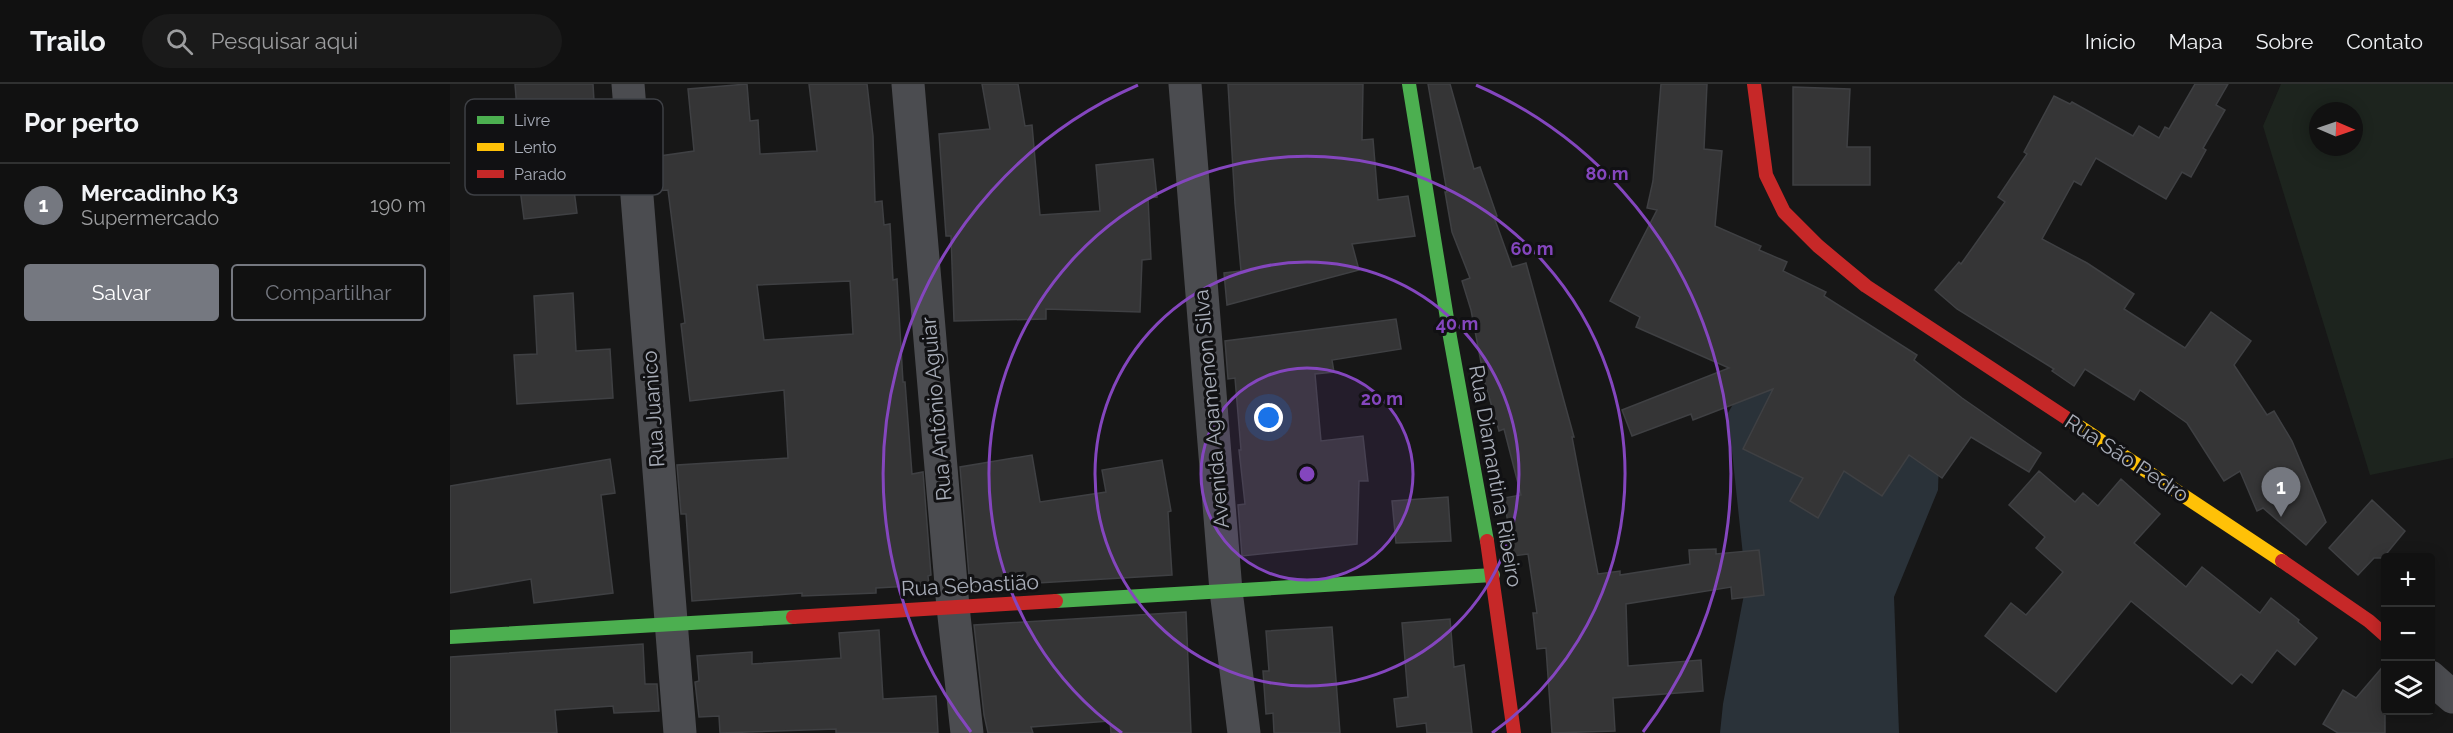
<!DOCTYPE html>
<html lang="pt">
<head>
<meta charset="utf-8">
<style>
  :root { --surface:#111; --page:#1a1a1a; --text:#f1f3f6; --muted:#9c9d9f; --line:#303131; --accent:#757880 }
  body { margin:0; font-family:Raleway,sans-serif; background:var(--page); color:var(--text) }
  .controls { position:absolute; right:18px; bottom:18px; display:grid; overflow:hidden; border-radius:6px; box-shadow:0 3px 15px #0003 }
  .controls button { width:54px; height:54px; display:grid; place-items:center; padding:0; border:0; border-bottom:2px solid var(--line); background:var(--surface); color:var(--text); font:30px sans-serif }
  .compass { position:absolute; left:1859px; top:18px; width:54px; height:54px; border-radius:50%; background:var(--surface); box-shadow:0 3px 15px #0003; rotate:92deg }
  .you { position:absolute; left:819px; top:334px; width:21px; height:21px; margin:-15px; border:4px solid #fff; border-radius:50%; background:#1a73e8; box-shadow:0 0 0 9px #1a73e833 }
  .badge { display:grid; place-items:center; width:39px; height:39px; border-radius:50%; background:var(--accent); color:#fff; font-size:20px; font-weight:700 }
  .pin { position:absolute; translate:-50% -50px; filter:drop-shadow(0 2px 3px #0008) }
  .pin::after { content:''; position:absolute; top:32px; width:21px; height:18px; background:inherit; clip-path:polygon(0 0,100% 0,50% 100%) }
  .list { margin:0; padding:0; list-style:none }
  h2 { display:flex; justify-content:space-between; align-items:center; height:78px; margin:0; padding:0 24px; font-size:26px }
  h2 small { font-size:20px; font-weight:400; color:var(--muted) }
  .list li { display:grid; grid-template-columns:39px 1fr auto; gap:18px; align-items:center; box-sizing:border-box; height:84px; padding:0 24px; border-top:2px solid var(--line) }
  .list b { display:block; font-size:22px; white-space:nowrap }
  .list p { margin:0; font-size:20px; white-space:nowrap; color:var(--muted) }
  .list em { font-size:20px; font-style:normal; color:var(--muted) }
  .actions { display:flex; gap:12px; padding:18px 24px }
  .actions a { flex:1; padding:14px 0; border:2px solid var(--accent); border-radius:6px; text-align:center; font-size:21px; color:var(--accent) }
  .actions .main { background:var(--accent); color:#fff }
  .icon { flex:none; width:33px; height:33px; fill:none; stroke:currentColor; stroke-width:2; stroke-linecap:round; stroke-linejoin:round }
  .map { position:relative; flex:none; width:2003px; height:649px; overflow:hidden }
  header { display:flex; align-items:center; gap:36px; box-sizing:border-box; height:84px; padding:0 30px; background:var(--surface); border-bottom:2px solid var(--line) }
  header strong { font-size:28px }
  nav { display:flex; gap:33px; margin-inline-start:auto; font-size:21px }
  .search { width:420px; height:54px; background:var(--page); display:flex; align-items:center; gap:15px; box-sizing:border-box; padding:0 21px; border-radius:33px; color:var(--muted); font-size:22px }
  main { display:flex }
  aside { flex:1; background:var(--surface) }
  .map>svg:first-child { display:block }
</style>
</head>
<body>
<header>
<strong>Trailo</strong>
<div class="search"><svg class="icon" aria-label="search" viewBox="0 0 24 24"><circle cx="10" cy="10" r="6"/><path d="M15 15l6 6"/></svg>Pesquisar aqui</div>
<nav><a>Início</a><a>Mapa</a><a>Sobre</a><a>Contato</a></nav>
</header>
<main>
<aside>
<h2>Por perto<small></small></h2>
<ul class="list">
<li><span class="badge">1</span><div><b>Mercadinho K3</b><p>Supermercado</p></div><em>190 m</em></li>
</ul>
<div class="actions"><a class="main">Salvar</a><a>Compartilhar</a></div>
</aside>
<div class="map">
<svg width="2003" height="649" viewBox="0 0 2003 649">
  <rect width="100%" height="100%" fill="#171717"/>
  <path fill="#1d241e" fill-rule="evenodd" d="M1831,0H2003V374L1920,391L1813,42ZM1868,27H1904V63H1868Z"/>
  <polygon fill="#2a3239" points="1392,226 1468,279 1491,317 1488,406 1444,513 1449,649 1270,649 1273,620 1296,500 1278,329 1331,235"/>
  <g fill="#353536" stroke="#3f4043" stroke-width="1.5" fill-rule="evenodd">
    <polygon points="65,0 143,0 145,34 68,38"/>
    <path d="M297,0L300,37L308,36L310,70L367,67L359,0H417L423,52L425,118L432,117L434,141L440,140L443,196L447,195L453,298H455L462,390L473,388L481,491L478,492L479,501L426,504V509L352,512V509L242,517L236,430H231L227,381L338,374L334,306L240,317L231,240L235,239L218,106L205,107L203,73L244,67L238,5ZM400,197L403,250L314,256L307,201Z"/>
    <polygon points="532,0 568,0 575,42 582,41 590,131 650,127 646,81 703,75 707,113 698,114 701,175 692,176 690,228 596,225 596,235 504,237 501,152 496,152 489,50 540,45"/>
    <polygon points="778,0 913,0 912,56 923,55 928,116 958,112 965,152 902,160 909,186 777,221 774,189 791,187 785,120"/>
    <polygon points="978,0 1000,0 1024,85 1030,83 1047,132 1044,133 1062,183 1076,179 1124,353 1122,353 1148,490 1170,487 1170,491 1240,480 1239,466 1266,465 1266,470 1309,466 1314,511 1282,515 1281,503 1176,520 1178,582 1251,576 1253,607 1163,614 1165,647 1102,649 1096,564 1087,565 1083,529 1087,529 1078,470 1063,472 1054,414 1071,411 1054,345 1049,347 1035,299 1021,226 1012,197 1020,194 1002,148 995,108 997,108"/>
    <polygon points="1211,0 1257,0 1254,65 1272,67 1265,142 1311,162 1309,166 1337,178 1333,187 1376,208 1374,212 1467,271 1464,276 1512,314 1591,369 1579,388 1521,353 1492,394 1459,371 1432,412 1394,387 1368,434 1340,417 1353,394 1293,365 1323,305 1243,336 1241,330 1182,352 1172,326 1279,284 1186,243 1190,233 1160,217 1207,126 1197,124 1203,97"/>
    <polygon points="1745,0 1778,0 1766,21 1775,26 1753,64 1756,66 1741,93 1732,88 1716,115 1646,74 1631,101 1624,97 1592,155 1637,179 1684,210 1674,225 1735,264 1761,228 1801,257 1784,281 1817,331 1824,327 1842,357 1876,438 1856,461 1813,424 1807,427 1790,387 1774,397 1737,339 1690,306 1684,316 1635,285 1624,302 1602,287 1604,285 1507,225 1485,206 1509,178 1511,180 1555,118 1548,113 1577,70 1574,68 1604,12 1620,20 1622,18 1683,52 1689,42 1709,54 1715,43 1719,45"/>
    <polygon points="1343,3 1400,5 1397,63 1420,63 1420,101 1343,101"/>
    <polygon points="121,83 127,129 74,135 68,90"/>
    <polygon points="123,209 126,267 160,265 163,314 67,320 64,271 87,270 84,212"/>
    <polygon points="946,235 951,265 882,276 884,288 865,290 871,357 913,352 918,397 909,397 907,460 792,472 788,421 795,420 789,366 791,366 785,294 778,295 775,257"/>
    <polygon points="582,371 590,418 656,408 652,386 712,376 721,427 718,428 722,491 520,503 510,383"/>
    <polygon points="160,375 165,409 151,411 163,509 84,519 81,495 0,509 0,402"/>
    <polygon points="1589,387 1625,418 1633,409 1648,422 1671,395 1710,430 1684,459 1736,503 1752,483 1810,529 1821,514 1849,536 1848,538 1867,554 1845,581 1827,566 1802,599 1791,590 1782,600 1681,517 1606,608 1535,552 1561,519 1576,531 1613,488 1586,464 1595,453 1559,421"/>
    <polygon points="998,413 1001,457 946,459 942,417"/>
    <polygon points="1922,416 1955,447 1933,474 1924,474 1908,491 1879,464"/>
    <polygon points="736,528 741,649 661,649 660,637 581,643 583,649 538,649 534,631 524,541"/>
    <polygon points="1000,535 1004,583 1014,581 1022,649 977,649 976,639 947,643 944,615 958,613 952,539"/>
    <polygon points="882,543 890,649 824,649 823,629 816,630 813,587 819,587 816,547"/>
    <polygon points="429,546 433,615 486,612 488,649 386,649 386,645 270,649 269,632 249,633 245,598 249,597 247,572 302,568 302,580 391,574 389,549"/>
    <polygon points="193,560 195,600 207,600 209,627 164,629 163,622 105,626 107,649 0,649 0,573"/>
    <polygon points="1935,580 1935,649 1888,649 1873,640 1893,606 1906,614"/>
  </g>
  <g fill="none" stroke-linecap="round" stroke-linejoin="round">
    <g stroke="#4b4c50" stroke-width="33">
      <polyline points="178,0 230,649"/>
      <polyline points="458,0 503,523 517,649"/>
      <polyline points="735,0 776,507 794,649"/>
      <polyline points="1980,593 2003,613"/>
    </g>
    <g stroke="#4caf50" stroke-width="14">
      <polyline points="959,0 1000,253 1037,457"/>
      <polyline points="606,517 1043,491"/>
      <polyline points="0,553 343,533"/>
    </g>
    <polyline stroke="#ffc107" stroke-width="14" points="1621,337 1832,477"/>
    <g stroke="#c62828" stroke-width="14">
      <polyline points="1304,0 1316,91 1334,128 1368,162 1416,202 1621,337"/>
      <polyline points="1037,457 1064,649"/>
      <polyline points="1832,477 1919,537 1936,552"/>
      <polyline points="343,533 606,517"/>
    </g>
  </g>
  <circle cx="857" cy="390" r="106" fill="#8446be" fill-opacity=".12"/>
  <g fill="none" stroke="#8446be" stroke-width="3">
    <circle cx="857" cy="390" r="106"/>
    <circle cx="857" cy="390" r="212"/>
    <path d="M672 649A318 318 0 1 1 1042 649"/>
    <path d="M521 648A424 424 0 0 1 688 1M1026 1A424 424 0 0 1 1193 648"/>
  </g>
  <g text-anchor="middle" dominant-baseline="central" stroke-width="6" stroke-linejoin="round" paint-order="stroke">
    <g font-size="21" fill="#a8adb8" stroke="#111113">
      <text transform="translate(203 325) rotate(-94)">Rua Juanico</text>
      <text transform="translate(486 325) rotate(-95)">Rua Antônio Aguiar</text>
      <text transform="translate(761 325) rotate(-95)">Avenida Agamenon Silva</text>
      <text transform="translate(1677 374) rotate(33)">Rua São Pedro</text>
      <text transform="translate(1046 392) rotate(80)">Rua Diamantina Ribeiro</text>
      <text transform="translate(520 501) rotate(-3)">Rua Sebastião</text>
    </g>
  </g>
  <rect x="15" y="15" width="198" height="96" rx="9" fill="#111113" stroke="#3e4045" stroke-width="1.5"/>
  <rect x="27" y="32" width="27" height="8" fill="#4caf50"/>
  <rect x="27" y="59" width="27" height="8" fill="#ffc107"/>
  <rect x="27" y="86" width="27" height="8" fill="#c62828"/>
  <g font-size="16" fill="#a8adb8">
    <text x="64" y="42">Livre</text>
    <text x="64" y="69">Lento</text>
    <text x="64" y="96">Parado</text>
  </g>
  <circle cx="857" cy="390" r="9" fill="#8446be" stroke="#111113" stroke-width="3"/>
  <g font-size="18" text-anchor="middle" font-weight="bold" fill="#8446be" stroke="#111113" stroke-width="6" stroke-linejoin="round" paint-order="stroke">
    <text x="1157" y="96">80 m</text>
    <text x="1082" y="171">60 m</text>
    <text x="1007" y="246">40 m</text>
    <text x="932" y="321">20 m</text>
  </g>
</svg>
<div class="controls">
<button>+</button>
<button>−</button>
<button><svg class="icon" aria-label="layers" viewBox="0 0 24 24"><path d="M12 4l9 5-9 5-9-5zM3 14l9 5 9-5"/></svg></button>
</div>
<svg class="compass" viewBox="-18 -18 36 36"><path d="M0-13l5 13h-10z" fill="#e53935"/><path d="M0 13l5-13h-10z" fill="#9c9d9f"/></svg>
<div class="you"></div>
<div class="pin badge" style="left:1831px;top:433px">1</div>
</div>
</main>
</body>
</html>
